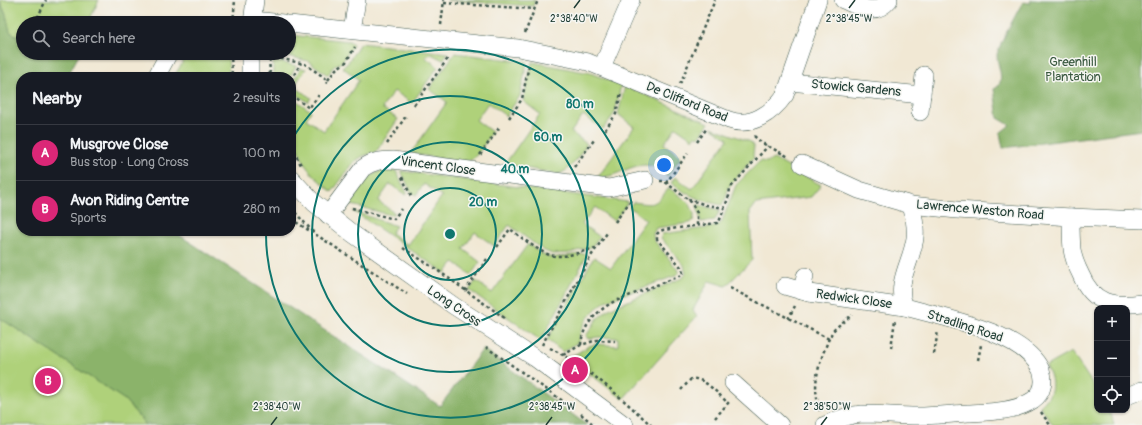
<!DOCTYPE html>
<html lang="en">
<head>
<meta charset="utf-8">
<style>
  :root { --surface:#171b24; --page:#242831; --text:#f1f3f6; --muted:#9ea1a6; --line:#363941; --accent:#db2777 }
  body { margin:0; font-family:Pangolin,sans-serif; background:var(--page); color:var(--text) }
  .controls { position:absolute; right:12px; bottom:12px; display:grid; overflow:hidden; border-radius:8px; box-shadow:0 1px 3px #0004 }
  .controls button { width:36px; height:36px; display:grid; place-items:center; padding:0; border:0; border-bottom:1px solid var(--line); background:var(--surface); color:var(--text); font:20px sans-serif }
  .you { position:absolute; left:664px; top:165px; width:14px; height:14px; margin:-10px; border:3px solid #fff; border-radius:50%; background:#1a73e8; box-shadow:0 0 0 6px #1a73e833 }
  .badge { display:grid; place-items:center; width:26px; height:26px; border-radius:50%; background:var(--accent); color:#fff; font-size:13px; font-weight:700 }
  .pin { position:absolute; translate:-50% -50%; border:2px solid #fff; box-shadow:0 1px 4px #0006 }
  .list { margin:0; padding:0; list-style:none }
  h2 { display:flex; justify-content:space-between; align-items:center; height:52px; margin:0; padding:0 16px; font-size:17px }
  h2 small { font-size:13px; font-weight:400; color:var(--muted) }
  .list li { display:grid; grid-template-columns:26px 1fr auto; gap:12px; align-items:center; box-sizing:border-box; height:56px; padding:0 16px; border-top:1px solid var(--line) }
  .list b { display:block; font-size:15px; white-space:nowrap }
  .list p { margin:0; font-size:13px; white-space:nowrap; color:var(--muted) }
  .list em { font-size:13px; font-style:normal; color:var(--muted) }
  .icon { flex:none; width:22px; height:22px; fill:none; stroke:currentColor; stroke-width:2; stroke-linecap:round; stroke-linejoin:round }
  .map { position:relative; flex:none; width:1142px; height:425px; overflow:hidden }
  .search { position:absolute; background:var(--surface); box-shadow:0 1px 3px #0004; left:16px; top:16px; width:280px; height:44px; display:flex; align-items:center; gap:10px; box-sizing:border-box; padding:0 14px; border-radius:22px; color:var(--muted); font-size:15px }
  .panel { position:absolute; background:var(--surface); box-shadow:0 1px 3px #0004; left:16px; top:72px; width:280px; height:164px; border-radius:16px }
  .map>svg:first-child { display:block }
</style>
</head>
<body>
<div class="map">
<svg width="1142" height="425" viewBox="0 0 1142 425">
  <rect width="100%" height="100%" fill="#f6f6f2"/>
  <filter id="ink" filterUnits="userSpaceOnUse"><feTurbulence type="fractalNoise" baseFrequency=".025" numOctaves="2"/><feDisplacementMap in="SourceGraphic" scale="8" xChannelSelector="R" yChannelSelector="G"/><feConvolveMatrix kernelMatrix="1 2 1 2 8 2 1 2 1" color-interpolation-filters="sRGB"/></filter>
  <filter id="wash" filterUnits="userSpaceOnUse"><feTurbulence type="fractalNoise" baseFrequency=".012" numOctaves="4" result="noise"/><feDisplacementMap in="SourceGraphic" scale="16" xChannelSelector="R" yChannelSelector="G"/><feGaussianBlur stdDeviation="0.9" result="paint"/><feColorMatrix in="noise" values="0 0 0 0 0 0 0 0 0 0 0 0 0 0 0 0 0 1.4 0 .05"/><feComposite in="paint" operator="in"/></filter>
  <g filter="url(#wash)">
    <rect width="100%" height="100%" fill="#f1e8d4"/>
    <g fill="#afd17a" stroke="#678757">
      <polygon points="0,0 99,0 88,23 23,23 23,39 10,32 6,15"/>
      <polygon points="447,0 535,0 533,6"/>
      <polygon points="289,35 349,41 352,43 353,45 343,61 333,67 328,75 308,61 275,53 289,53"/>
      <polygon points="360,43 448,53 443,60 431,54 425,57 438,67 412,103 394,91 382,108 398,119 376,152 363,156 354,162 332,192 313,175 306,166 291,135 291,97 311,111 306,119 324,131 359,80 342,67 347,64"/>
      <polygon points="176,53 228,53 229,77 174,77 185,58"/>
      <path d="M455,53L527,62L520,96L506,116L488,103L476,120L492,132C486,140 480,154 471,160C463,165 422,155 411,153L447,102L429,89Z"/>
      <polygon points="273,60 296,66 290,77 273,77"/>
      <path d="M532,62L590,73L621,85L615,113L603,129L583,115L571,132L587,144C579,155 571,172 557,174L505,164L540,114L523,101Z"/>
      <polygon points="301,68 306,69 294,86 311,98 308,102 291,91 291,84"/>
      <path d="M625,86L709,123L699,137L696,136L693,139L676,127L664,144L681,157L667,176C663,173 659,168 654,167C635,159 617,179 598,177L634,127L618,114Z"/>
      <path d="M711,127L751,142L754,146L753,156L754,157L728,188L726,198L722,205C701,201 688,196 671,183L675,177L692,189L728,139Z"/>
      <polygon points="774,159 821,185 811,197 756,204 750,212 752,260 726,286 709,281 693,310 697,316 623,399 569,358 589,346 596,344 618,346 618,338 598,337 588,339 586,336 597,319 609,309 682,278 686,274 684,265 661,238 662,234 713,227 720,224 722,221 736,185 760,161 767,162"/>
      <path d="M384,170L396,171L407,193L406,195L390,184L378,201L395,213L391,215L348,204C358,190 366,174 384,170Z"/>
      <polygon points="401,171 628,202 614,221 595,207 582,224 600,237 591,247 569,253 552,254 543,250 509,225 494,246 475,232 463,249 480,262 471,275 454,262 445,273 353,211 396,226 391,233 408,245 442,196 424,184 416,195 411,192"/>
      <path d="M669,188C679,195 699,207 693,221L690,223L656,228L653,234L654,240L677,269L679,273L675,276L606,301C590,312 581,324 578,342L563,352L547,340L594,257L611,268L646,220L629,207L633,202C655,205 654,206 669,188Z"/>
      <polygon points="697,205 698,205 720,210 715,220 701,222"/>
      <path d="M528,244C534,248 542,255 550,257C561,259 582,251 587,255L543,337L540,340L469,290L476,281L492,293Z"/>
      <polygon points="0,318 125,400 146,425 0,425"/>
      <path d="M1071,352L1097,390V410H1110L1114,425H1053L1040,406C1054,394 1055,382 1046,366Z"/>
    </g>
    <g fill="#8bb36a" stroke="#55784f">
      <path d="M1031,0H1142V130L1003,148L1000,133L1010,125L998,118L994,89C1007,83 997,66 997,55C997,49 1018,10 1023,2L1030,3Z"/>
      <polygon points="0,2 6,15 10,32 23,39 23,53 80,53 67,77 21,77 21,231 173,231 440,406 483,349 587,425 146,425 125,400 0,318"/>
    </g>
  </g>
  <g filter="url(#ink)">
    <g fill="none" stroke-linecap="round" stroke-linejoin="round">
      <g stroke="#3e574c" stroke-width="18">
        <g id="minor">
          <path d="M843,0C860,7 875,17 889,0"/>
          <polyline points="253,20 283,23"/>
          <polyline points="252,23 255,0"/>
          <path d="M289,24L518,48L588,62L729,120C751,128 772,113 785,95L818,0"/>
          <polyline points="352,30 357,0"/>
          <polyline points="250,53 250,77"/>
          <polyline points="602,67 631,0"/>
          <polyline points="156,77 169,53"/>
          <polyline points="790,82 922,95"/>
          <polyline points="920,112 924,75"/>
          <polyline points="802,164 859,190 911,205 957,210 1071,217 1142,220"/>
          <polyline points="291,178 314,203 353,234 454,306 535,358 625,425"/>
          <path d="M328,215L363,168C373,161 381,160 393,160L609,188L645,180"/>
          <path d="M1071,217C1071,228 1071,238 1072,249C1073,258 1077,267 1081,275C1093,304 1113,307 1142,303"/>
          <polyline points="785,286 809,293 905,307"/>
          <polyline points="802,291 805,276"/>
          <polyline points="733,383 780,425"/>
          <polyline points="1127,396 1142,390"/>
          <path d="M825,425C837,419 849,415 862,414C881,414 899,416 917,416C934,416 951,414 968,413C989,412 1015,412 1033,400C1043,393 1045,381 1041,370C1024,332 942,317 905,307C894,284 912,262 915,238C916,227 914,216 911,205"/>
        </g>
      </g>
      <g stroke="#3e574c" stroke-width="2.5" stroke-dasharray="3 3" stroke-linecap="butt">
        <polyline points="444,3 535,9"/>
        <polyline points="35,23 46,0"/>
        <polyline points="233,23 235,0"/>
        <polyline points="441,25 444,0"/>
        <polyline points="525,33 538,0"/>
        <polyline points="231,53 232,77"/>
        <polyline points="269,53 270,77"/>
        <polyline points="269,56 305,64 328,80 326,83"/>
        <polyline points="291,80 301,63"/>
        <polyline points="328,80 336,69 346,62 355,47"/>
        <polyline points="680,84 715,0"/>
        <polyline points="291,95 309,108 319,95"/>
        <polyline points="414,105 449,57"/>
        <polyline points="509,118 522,99 529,65"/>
        <polyline points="605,130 616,114 621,93"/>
        <polyline points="754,136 762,143 789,157"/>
        <polyline points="697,142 707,128"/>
        <polyline points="387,144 406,116"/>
        <polyline points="291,146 301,165"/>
        <polyline points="480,155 499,128"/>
        <polyline points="574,167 594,140"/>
        <polyline points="402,177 411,196 410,198"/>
        <polyline points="660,181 664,181 691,202 697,213 697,226"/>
        <polyline points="666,183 688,153"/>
        <polyline points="688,199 706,205 724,208"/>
        <polyline points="291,208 315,234 407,294"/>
        <polyline points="352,208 394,219 401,209"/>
        <polyline points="291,219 310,231"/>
        <polyline points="615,222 631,200"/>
        <path d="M497,247L510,229C520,236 539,252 550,255C565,259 582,251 596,248"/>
        <polyline points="403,248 437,270 506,319"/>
        <polyline points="730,288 829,339"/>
        <polyline points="465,291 487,259"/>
        <polyline points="788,319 795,306"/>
        <polyline points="542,345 591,256 607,233"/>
        <path d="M581,345C582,326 597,311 613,302L682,275L683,273L681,267L657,239V234L660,231L663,230L717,223L719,222L729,196L730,188L768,146"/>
        <polyline points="486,347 570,406"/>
        <path d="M550,348C588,367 620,397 651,425"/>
        <polyline points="891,348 895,320"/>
        <polyline points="934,354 938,331"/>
        <polyline points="563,355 581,345 597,340 615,341"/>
        <polyline points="978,360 981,345"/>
        <path d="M681,390L691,379C703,376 719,395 728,403"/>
        <path d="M820,411C813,387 816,374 824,351C827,344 829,337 833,331C838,325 846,320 852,315"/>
        <polyline points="1041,412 1050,425"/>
        <polyline points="581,414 594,425"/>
        <polyline points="715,418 729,402"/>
      </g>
      <use href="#minor" stroke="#fff" stroke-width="17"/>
    </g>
  </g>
  <path fill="none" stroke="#1f3d34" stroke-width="1.5" d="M574,8L580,0M849,8L855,0M271,425L277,417M546,425L552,417M821,425L827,417"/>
  <g fill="none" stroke="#0f766e" stroke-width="2">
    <circle cx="450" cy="234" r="46"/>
    <circle cx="450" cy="234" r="92"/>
    <circle cx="450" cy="234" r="138"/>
    <path d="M291 141A184 184 0 1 1 266 232"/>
  </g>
  <g text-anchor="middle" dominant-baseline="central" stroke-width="3" stroke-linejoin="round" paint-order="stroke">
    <g font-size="13" fill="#3c5b42" stroke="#f6f6f2">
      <text x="1073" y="62">Greenhill<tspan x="1073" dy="15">Plantation</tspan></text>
    </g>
    <g font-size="13" fill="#1f3d34" stroke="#f6f6f2">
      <text transform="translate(856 88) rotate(5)">Stowick Gardens</text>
      <text transform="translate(687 102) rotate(22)">De Clifford Road</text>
      <text transform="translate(438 166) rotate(8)">Vincent Close</text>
      <text transform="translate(980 210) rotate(5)">Lawrence Weston Road</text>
      <text transform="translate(854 299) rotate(8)">Redwick Close</text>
      <text transform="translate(454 306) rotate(34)">Long Cross</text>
      <text transform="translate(965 326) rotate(18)">Stradling Road</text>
    </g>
  </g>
  <g font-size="10" text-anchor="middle" fill="#1f3d34" stroke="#f6f6f2" stroke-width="3" stroke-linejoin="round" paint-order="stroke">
    <text x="574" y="22">2°38'40"W</text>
    <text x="849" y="22">2°38'45"W</text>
    <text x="277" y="410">2°38'40"W</text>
    <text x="552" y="410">2°38'45"W</text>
    <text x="827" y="410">2°38'50"W</text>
  </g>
  <circle cx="450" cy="234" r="6" fill="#0f766e" stroke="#f6f6f2" stroke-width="2"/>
  <g font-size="12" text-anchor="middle" font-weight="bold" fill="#0f766e" stroke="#f6f6f2" stroke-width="3" stroke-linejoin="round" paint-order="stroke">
    <text x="580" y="108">80 m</text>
    <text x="548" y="141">60 m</text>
    <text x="515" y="173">40 m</text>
    <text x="483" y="206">20 m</text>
  </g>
</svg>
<div class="controls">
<button>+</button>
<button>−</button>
<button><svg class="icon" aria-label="locate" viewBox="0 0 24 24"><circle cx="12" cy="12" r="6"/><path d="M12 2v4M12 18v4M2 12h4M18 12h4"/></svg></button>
</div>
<div class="you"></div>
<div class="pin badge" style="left:575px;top:370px">A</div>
<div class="pin badge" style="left:48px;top:381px">B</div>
<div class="search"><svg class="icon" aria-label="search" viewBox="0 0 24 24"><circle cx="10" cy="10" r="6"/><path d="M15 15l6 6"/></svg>Search here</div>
<section class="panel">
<h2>Nearby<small>2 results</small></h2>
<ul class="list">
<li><span class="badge">A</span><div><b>Musgrove Close</b><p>Bus stop · Long Cross</p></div><em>100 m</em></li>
<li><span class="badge">B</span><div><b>Avon Riding Centre</b><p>Sports</p></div><em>280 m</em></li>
</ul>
</section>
</div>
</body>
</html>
